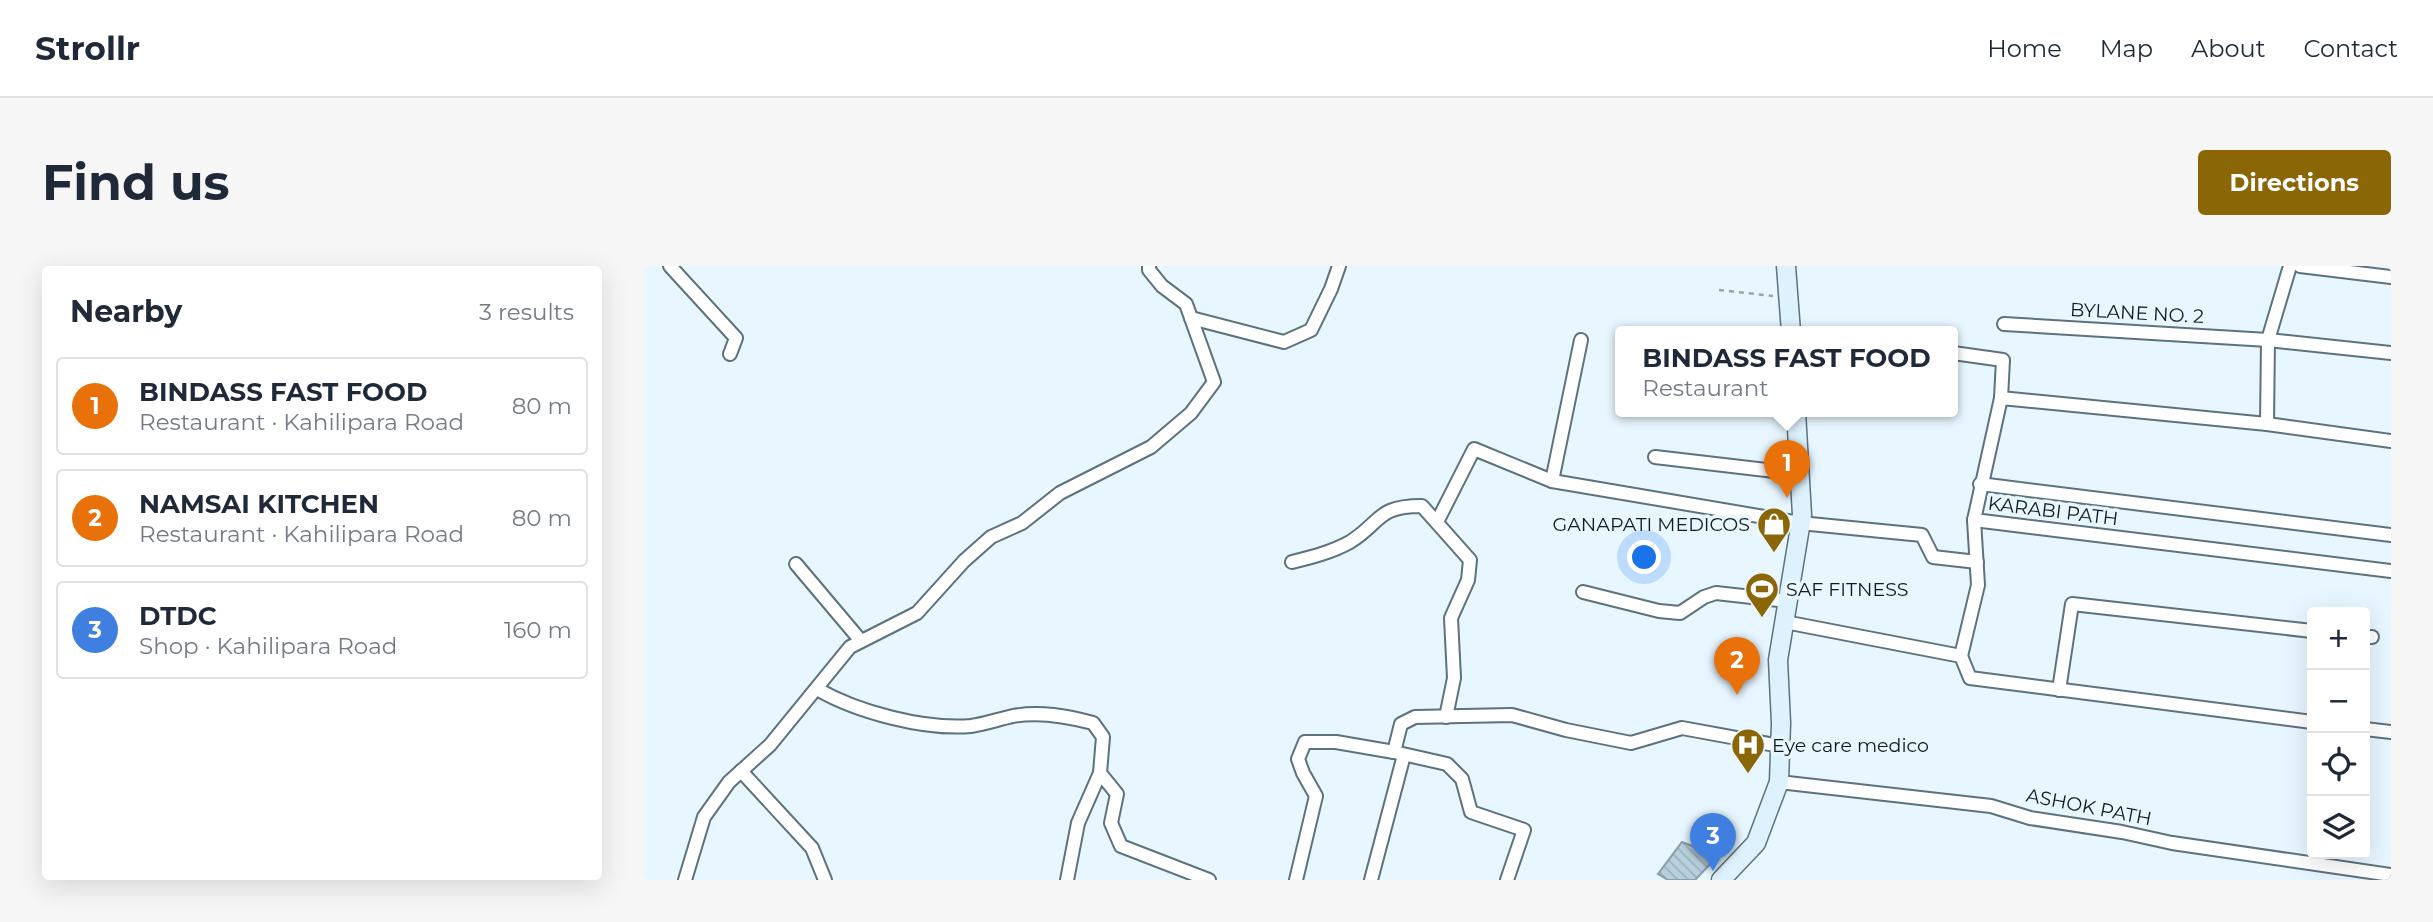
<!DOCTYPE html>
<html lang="en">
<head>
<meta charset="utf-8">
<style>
  :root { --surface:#fff; --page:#f6f6f7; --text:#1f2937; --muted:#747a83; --line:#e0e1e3; --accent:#8b6606 }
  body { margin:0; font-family:Montserrat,sans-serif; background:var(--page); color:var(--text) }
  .controls { position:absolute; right:21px; bottom:21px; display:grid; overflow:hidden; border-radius:7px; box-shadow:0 7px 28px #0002 }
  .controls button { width:63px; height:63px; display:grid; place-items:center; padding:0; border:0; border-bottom:2px solid var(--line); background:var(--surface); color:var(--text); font:35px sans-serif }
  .you { position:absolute; left:1001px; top:292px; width:24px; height:24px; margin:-18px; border:5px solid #fff; border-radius:50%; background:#1a73e8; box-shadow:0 0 0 10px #1a73e833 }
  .badge { display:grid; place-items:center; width:46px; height:46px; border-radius:50%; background:var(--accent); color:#fff; font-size:23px; font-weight:700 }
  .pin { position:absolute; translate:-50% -58px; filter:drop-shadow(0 2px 4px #0008) }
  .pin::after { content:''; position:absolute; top:37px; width:24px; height:21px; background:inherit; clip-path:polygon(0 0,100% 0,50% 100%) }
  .popup { position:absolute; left:971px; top:60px; width:343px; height:91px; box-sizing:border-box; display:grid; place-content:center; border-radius:7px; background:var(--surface); filter:drop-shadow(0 2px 5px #0005); font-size:23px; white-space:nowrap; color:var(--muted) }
  .popup b { font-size:26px; color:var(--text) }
  .popup::after { content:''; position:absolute; left:50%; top:100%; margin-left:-14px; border:14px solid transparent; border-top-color:var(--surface) }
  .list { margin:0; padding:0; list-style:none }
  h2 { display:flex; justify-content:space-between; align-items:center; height:91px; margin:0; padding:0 28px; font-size:30px }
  h2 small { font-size:23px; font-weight:400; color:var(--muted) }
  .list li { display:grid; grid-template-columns:46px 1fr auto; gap:21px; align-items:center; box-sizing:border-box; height:98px; margin:0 14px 14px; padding:0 14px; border:2px solid var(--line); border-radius:7px }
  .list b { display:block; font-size:26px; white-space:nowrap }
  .list p { margin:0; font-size:23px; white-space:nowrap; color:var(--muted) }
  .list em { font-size:23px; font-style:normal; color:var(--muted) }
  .icon { flex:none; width:38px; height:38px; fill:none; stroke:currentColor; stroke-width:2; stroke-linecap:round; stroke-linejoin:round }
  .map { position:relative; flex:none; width:1747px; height:614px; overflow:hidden; border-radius:7px }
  header { display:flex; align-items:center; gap:42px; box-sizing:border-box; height:98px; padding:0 35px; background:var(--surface); border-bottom:2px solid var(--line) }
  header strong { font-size:33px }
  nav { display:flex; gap:38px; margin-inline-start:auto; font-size:24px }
  .intro { display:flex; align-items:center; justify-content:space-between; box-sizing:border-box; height:168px; padding:0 42px }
  h1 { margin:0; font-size:49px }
  .button { padding:18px 32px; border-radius:7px; background:var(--accent); color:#fff; font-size:24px; font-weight:700 }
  main { display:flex; gap:42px; padding:0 42px }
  aside { flex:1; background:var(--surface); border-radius:7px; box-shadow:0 7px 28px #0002 }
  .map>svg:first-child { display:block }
</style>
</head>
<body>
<header>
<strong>Strollr</strong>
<nav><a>Home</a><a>Map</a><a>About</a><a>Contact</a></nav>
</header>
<div class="intro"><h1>Find us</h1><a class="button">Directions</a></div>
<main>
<aside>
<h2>Nearby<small>3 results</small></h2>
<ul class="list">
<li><span class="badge" style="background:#e8710a">1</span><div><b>BINDASS FAST FOOD</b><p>Restaurant · Kahilipara Road</p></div><em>80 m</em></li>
<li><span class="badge" style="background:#e8710a">2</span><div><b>NAMSAI KITCHEN</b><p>Restaurant · Kahilipara Road</p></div><em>80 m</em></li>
<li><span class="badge" style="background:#3f7fe0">3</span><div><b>DTDC</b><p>Shop · Kahilipara Road</p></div><em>160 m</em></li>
</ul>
</aside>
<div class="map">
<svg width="1747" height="614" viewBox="0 0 1747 614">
  <defs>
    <pattern id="building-back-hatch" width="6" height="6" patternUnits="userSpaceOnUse" patternTransform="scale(1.75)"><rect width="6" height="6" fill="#b8d0de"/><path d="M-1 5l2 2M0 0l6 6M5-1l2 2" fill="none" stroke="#9db2be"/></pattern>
  </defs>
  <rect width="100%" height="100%" fill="#e7f6ff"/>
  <polygon fill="url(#building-back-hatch)" stroke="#879eab" stroke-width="2" points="1038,576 1074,590 1051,614 1024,614 1014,608"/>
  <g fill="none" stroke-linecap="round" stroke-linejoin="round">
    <g stroke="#5c727e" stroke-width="16">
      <g id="street">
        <polyline points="26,0 92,72 86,88"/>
        <polyline points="1656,0 1747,11"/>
        <polyline points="547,52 640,76 667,64 687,23 695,0"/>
        <polyline points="1360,58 1624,74 1747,87"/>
        <polyline points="1309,87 1359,94 1357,132"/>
        <polyline points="1623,158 1624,74 1646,0"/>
        <polyline points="1747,175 1623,158 1357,132 1330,254 1747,305"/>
        <polyline points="1011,191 1156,208"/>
        <polyline points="908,215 1156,257 1278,269 1289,291 1333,296"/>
        <polyline points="1336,218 1747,269"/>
        <polyline points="793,256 830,183 908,215 937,74"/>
        <path d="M648,296C668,291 688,286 706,276C738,256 732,240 778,240L826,294L824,314L807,352L810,412L802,451"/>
        <polyline points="152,298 217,375"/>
        <polyline points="939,326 1015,345 1036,347 1060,331 1072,327 1144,335"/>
        <polyline points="1141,356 1317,390 1326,412 1668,456"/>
        <polyline points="1721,371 1728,371"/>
        <polyline points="1317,390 1334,319 1330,254"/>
        <path d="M173,423C213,446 280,464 327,460C341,458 355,453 369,450C396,445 423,450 449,457L459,471L456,507L473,528L467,557L477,580L565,614"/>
        <polyline points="1415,424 1428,338 1668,365"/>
        <polyline points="1721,463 1747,466"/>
        <polyline points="750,486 803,498 818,513 827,546 880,564 863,614"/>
        <polyline points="97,505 168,582 181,614"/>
        <polyline points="1135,516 1347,540 1386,552 1478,566 1528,577 1747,609"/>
        <polyline points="41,614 60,551 85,516 126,479 206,381 273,347 320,295 347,271 378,257 416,227 507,181 547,147 570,116 542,38 518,20 505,4 505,0"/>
        <polyline points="423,614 434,557 456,507"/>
        <polyline points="652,614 672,530 659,507 654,493 661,476 692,476 750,486 757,458 771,451 868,449 922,464 987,477 1038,462 1136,480"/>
        <polyline points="727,614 760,489"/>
      </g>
    </g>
    <g stroke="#5c727e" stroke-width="21">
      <g id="secondary">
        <polyline points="1142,0 1147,66"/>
        <polyline points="1077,614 1112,577 1135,516 1137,457 1134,394 1158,249 1152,146"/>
      </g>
    </g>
    <polyline stroke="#98a5ac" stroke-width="2.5" stroke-dasharray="5 5" stroke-linecap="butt" points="1075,24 1129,30"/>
    <use href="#street" stroke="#fff" stroke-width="12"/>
    <use href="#secondary" stroke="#def2fe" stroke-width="18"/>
  </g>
  <defs>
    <g id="shop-pin" transform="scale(1.75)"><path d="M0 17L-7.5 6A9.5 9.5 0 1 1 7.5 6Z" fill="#8b6606" stroke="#e7f6ff"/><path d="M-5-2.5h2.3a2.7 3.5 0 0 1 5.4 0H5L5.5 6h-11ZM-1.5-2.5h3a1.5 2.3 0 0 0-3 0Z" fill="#fff"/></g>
    <g id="stadium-pin" transform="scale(1.75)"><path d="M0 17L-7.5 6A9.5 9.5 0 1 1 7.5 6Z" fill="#8b6606" stroke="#e7f6ff"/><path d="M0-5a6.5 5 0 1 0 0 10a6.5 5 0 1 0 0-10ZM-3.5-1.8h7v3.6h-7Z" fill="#fff"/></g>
    <g id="hospital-pin" transform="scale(1.75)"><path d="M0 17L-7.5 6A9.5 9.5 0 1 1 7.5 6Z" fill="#8b6606" stroke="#e7f6ff"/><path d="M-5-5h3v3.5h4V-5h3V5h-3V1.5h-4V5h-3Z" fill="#fff"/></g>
  </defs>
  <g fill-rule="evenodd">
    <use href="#shop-pin" x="1130" y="258"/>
    <use href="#stadium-pin" x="1118" y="323"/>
    <use href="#hospital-pin" x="1104" y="479"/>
  </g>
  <g text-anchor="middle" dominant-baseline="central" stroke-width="7" stroke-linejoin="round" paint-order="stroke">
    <g font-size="19" fill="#111a1e" stroke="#e7f6ff">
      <text transform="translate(1493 47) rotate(3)">BYLANE NO. 2</text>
      <text transform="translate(1409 245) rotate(7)">KARABI PATH</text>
      <text transform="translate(1445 541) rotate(11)">ASHOK PATH</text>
    </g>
    <g font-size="19" fill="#111a1e" stroke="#e7f6ff" text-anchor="start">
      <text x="1106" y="258" text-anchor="end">GANAPATI MEDICOS</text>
      <text x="1142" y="323">SAF FITNESS</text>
      <text x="1128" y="479">Eye care medico</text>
    </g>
  </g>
</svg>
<div class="controls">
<button>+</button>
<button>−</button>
<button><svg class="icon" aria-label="locate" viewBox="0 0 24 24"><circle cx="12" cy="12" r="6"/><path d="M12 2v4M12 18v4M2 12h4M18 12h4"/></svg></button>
<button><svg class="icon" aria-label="layers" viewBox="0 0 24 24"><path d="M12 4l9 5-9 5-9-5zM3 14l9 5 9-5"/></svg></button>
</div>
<div class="you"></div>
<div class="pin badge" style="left:1143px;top:232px;background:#e8710a">1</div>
<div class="popup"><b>BINDASS FAST FOOD</b>Restaurant</div>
<div class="pin badge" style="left:1093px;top:429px;background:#e8710a">2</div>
<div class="pin badge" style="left:1069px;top:605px;background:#3f7fe0">3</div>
</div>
</main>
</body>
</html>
